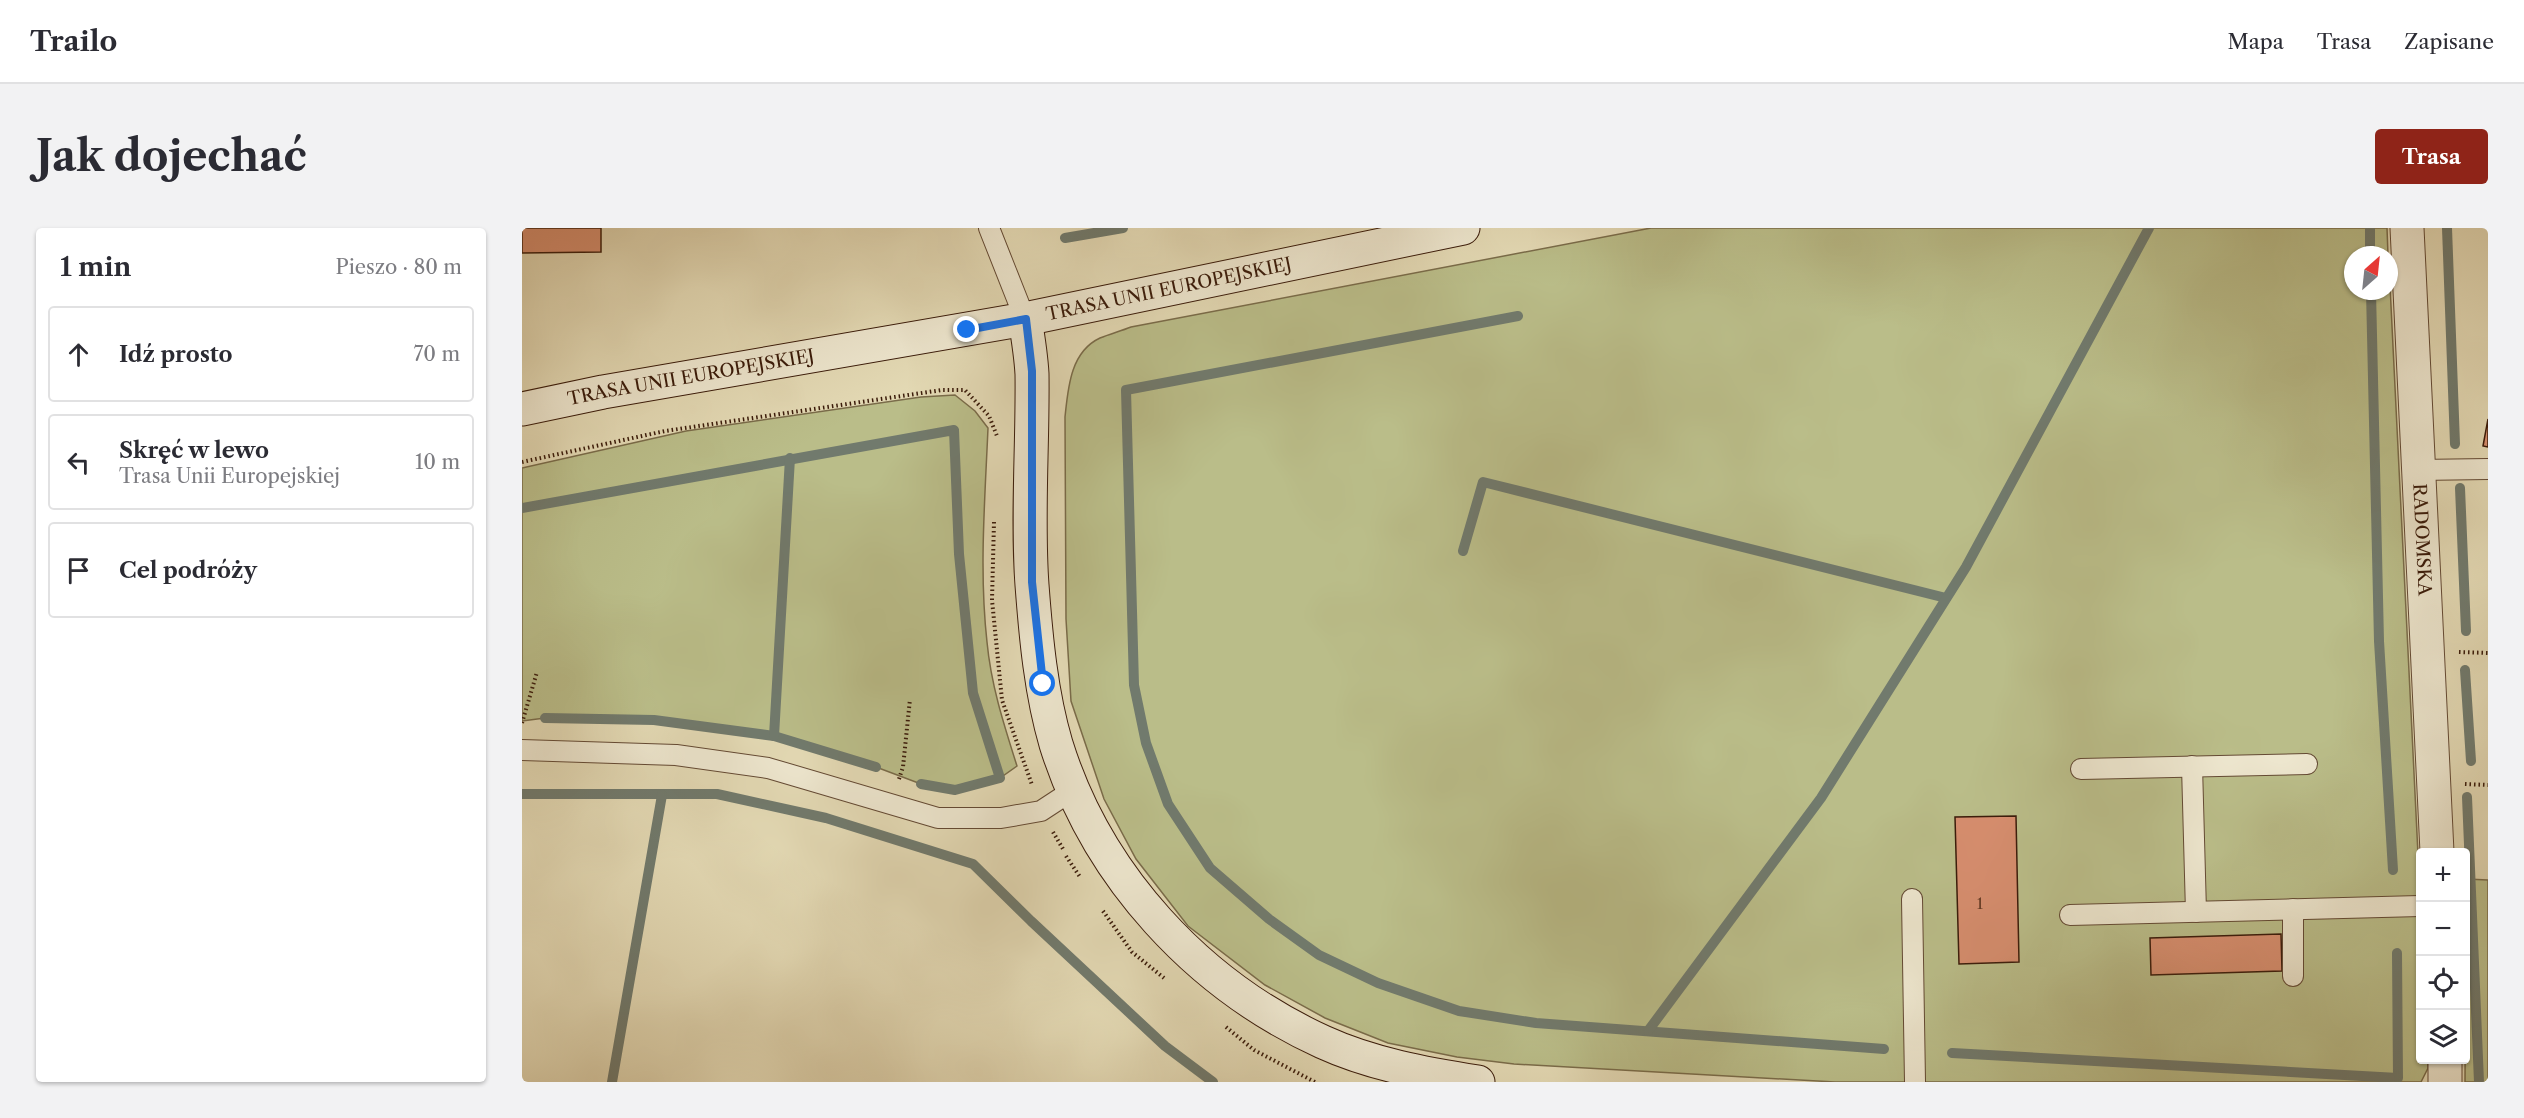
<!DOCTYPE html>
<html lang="pl">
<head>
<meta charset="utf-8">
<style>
  :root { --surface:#fff; --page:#f2f2f3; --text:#2b2b33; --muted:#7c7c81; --line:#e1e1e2; --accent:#8f2418 }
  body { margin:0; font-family:"Libre Caslon Text",serif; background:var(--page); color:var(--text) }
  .controls { position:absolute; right:18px; bottom:18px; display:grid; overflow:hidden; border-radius:6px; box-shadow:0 2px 4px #0004 }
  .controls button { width:54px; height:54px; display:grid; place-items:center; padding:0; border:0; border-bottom:2px solid var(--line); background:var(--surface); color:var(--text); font:30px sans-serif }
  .compass { position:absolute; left:1822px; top:18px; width:54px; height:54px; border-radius:50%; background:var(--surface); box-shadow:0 2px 4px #0004; rotate:27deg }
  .stop { position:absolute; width:18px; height:18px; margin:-14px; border:4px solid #1a73e8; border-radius:50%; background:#fff }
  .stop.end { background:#1a73e8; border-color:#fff; box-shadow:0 2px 6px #0008 }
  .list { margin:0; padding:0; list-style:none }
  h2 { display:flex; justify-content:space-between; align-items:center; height:78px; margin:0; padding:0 24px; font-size:26px }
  h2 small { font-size:20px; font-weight:400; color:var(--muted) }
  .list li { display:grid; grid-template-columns:39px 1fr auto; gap:18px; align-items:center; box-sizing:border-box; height:96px; margin:0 12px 12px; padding:0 12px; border:2px solid var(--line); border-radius:6px }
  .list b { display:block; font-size:22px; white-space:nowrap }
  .list p { margin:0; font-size:20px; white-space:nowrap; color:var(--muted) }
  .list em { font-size:20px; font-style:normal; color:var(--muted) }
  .icon { flex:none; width:33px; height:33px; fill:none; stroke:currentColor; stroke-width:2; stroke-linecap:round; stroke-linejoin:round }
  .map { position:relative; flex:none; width:1966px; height:854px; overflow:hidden; border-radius:6px }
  header { display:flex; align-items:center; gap:36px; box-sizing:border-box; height:84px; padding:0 30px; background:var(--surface); border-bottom:2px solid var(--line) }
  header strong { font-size:28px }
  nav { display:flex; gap:33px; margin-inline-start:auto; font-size:21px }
  .intro { display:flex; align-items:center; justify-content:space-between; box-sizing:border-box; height:144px; padding:0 36px }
  h1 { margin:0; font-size:42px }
  .button { padding:15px 27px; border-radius:6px; background:var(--accent); color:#fff; font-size:21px; font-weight:700 }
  main { display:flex; gap:36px; padding:0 36px }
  aside { flex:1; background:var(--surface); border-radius:6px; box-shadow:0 2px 4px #0004 }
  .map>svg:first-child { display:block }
</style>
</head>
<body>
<header>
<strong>Trailo</strong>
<nav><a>Mapa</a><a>Trasa</a><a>Zapisane</a></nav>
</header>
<div class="intro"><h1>Jak dojechać</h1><a class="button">Trasa</a></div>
<main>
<aside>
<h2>1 min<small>Pieszo · 80 m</small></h2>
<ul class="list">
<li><svg class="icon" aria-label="ahead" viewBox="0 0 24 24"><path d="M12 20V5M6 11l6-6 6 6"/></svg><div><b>Idź prosto</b></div><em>70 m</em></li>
<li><svg class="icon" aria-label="left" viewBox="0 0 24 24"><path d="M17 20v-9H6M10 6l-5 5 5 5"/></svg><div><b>Skręć w lewo</b><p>Trasa Unii Europejskiej</p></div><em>10 m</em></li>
<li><svg class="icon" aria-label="arrive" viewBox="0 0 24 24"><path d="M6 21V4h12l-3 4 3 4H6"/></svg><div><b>Cel podróży</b></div></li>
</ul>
</aside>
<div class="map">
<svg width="1966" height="854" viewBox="0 0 1966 854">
  <rect width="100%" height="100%" fill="#e3d9b4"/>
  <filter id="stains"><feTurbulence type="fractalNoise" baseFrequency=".00333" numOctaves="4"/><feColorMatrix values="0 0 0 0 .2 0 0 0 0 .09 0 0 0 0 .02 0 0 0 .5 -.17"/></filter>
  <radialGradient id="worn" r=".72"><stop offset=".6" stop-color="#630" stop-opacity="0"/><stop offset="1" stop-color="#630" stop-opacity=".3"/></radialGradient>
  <g fill="#babd89" stroke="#7a6c4a" stroke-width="1.5">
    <path d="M1129,0H1865L1866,27H1831V63H1867V37L1898,667V832H1906V840L1899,854H1313L992,836L935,829L866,815L803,790L743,757L666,698L614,631L582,571L549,473L544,391L543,189C546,161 548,124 578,110C588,106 599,103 609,99Z"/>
    <path d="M433,167L453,183L466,200C463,271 457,343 465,414C469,457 482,497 495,538L478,550L433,562L399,556L354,539L252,508L136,493L23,490L0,493V240L164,203L399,169Z"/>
    <polygon points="1944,651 1966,652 1966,854 1943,854"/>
  </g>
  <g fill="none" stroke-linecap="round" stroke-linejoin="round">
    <g stroke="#717a6d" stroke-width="10">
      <polyline points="1848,0 1848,27"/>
      <polyline points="1925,0 1933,216"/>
      <polyline points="543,10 601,0"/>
      <polyline points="1849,63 1857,413 1871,642"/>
      <polyline points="996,88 604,162 612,457 624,515 646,576 688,640 747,691 797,727 856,755 937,783 1014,795 1362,821"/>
      <polyline points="1938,260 1944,403"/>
      <polyline points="0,280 432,202 437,326 451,465 478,550 433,562 399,556"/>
      <polyline points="941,323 961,254 1424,370"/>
      <polyline points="1943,442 1949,533"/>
      <polyline points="23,490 132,492 252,508 354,539"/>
      <polyline points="252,508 268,230"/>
      <polyline points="0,566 195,566 304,590 451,636 509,693 643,818 691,854"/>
      <polyline points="1945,569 1957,854"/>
      <polyline points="1126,803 1299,570 1444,339 1627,0"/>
      <polyline points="1430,825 1876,850 1875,725"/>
      <polyline points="90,854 140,567"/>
    </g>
  </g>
  <g fill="#d78e6f" stroke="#3a1b0a" stroke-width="1.5">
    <polygon points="0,0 79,0 79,24 0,25"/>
    <polygon points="1966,191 1966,219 1961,218"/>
    <polygon points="1494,588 1497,734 1437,736 1433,589"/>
    <polygon points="1759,706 1760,743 1629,747 1628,710"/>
  </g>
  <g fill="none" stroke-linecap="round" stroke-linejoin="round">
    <g stroke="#644a34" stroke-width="22">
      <g id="service">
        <polyline points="467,0 503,91"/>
        <polyline points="1896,242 1966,241"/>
        <polyline points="0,522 154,527 246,540 416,590 479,590 519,583 551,562"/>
        <polyline points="1670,538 1674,684"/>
        <polyline points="1559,541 1785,536"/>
        <polyline points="1390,671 1393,854"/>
        <polyline points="1771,681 1771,748"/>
        <polyline points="1548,687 1898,678"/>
      </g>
    </g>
    <g stroke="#644a34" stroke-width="35">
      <g id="tertiary">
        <path id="s1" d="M1885,0L1915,624"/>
        <polyline points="1923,832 1923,854"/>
      </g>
    </g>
    <g stroke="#3a1b0a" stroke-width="35">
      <g id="secondary">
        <path d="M503,91C506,109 509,128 510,146C511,215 505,289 510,357C514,410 519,465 534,516C575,648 676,757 801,814C849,836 904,846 956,854"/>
        <path id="s2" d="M0,181L81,164L503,91L941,0"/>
      </g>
    </g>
    <g stroke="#3a1b0a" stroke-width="4" stroke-dasharray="1.5 3" stroke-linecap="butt">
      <polyline points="0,234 143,203 420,162 443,162 467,188 475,208"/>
      <polyline points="472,294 470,372 480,472 510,557"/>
      <polyline points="1937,424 1966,425"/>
      <polyline points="0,495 15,444"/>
      <polyline points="377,551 381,539 388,471"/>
      <polyline points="1943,556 1966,557"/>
      <polyline points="531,604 541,621"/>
      <polyline points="544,628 558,649"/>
      <polyline points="581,683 610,724 642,750"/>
      <polyline points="704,799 732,822 793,854"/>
    </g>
    <use href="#service" stroke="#ede6ce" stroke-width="20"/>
    <use href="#tertiary" stroke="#ede6ce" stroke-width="33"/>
    <use href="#secondary" stroke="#ede6ce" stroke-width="33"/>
  </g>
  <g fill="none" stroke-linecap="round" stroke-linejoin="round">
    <polyline stroke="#1a73e8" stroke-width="8" points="445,102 504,91 510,143 510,354 521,456"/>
  </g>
  <g text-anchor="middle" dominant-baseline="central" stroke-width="5" stroke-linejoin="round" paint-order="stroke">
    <g font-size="15" fill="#613823">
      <text x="1458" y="675">1</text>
    </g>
    <g font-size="18" fill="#3a1b0a" stroke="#ede6ce">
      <text stroke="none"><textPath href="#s2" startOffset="658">TRASA UNII EUROPEJSKIEJ</textPath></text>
      <text stroke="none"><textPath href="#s2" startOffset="172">TRASA UNII EUROPEJSKIEJ</textPath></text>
      <text stroke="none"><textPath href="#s1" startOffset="312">RADOMSKA</textPath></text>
    </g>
  </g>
  <rect width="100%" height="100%" filter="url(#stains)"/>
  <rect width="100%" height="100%" fill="url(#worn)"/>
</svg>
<div class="controls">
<button>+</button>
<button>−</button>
<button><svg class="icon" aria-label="locate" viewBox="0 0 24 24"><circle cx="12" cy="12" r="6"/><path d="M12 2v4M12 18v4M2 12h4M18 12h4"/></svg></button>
<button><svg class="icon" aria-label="layers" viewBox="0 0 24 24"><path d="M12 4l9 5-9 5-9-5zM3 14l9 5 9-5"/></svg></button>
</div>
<svg class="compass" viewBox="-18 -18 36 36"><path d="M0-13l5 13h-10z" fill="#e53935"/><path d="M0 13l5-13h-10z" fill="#7c7c81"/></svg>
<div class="stop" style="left:521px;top:456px"></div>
<div class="stop end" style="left:445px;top:102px"></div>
</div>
</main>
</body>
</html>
